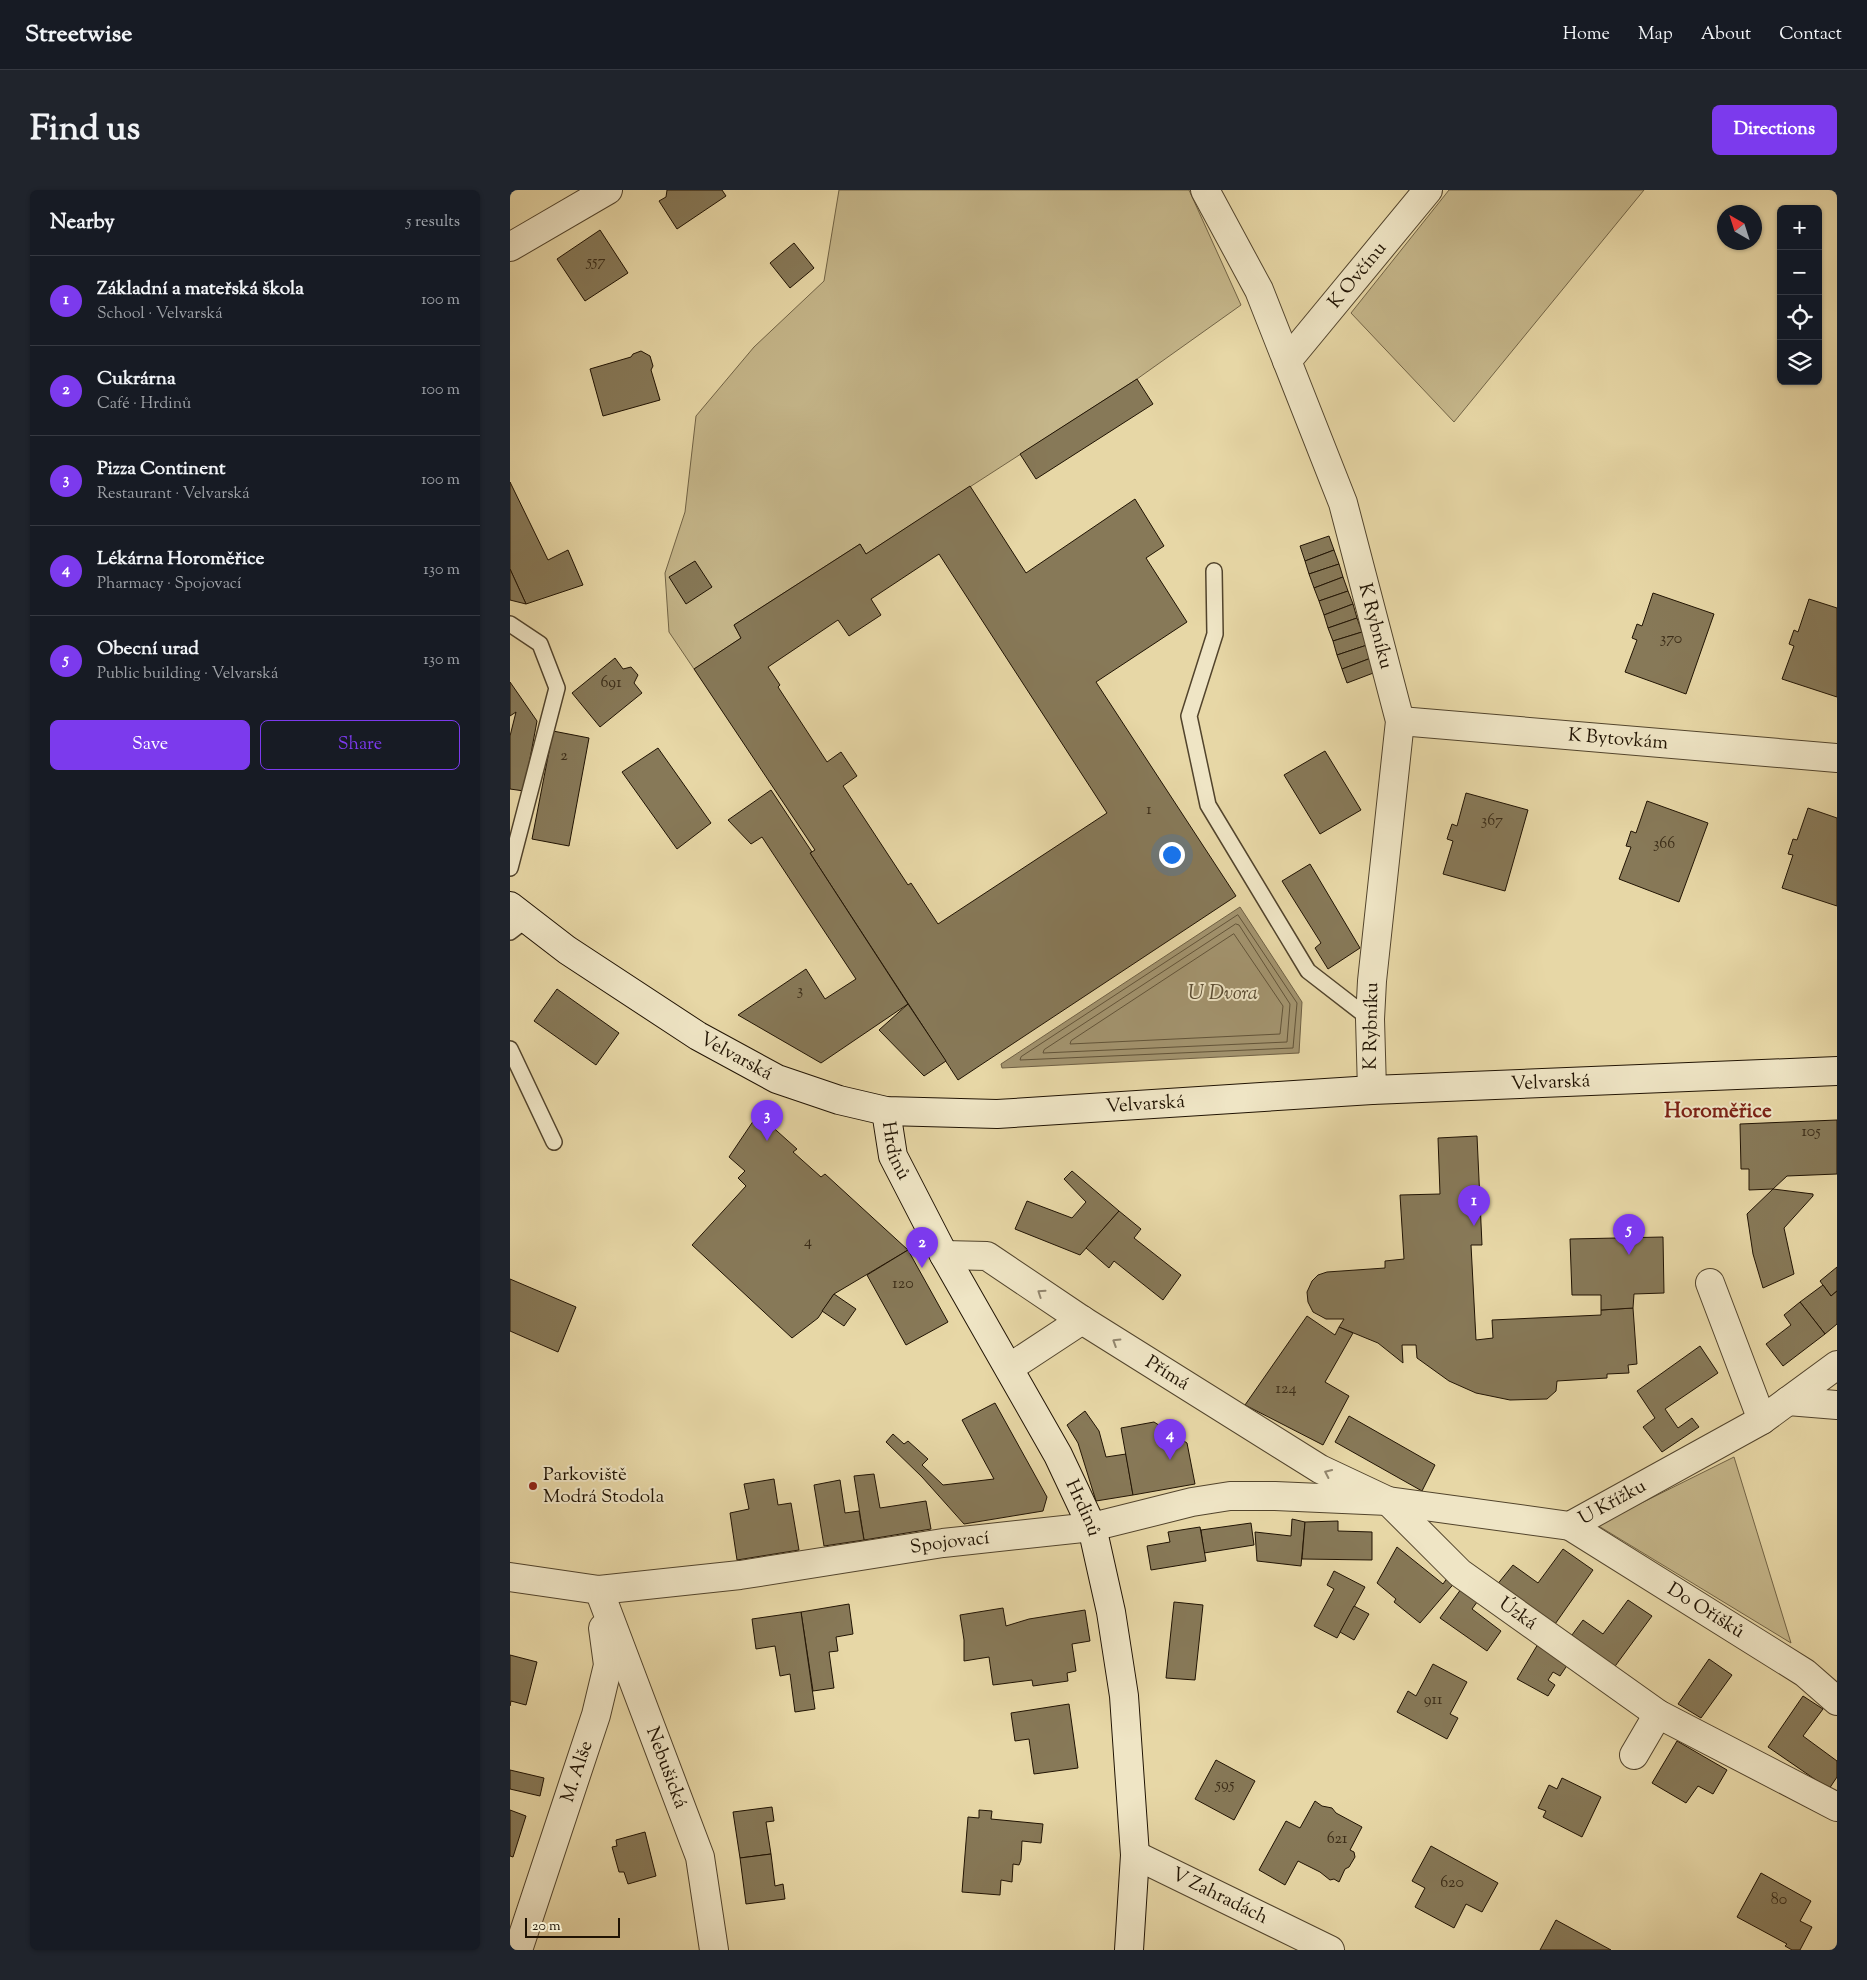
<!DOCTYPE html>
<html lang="en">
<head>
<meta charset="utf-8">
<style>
  :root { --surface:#171b24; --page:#20242c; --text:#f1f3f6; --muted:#9ea1a6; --line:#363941; --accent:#7c3aed }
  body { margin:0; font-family:"Sorts Mill Goudy",serif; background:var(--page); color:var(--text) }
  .controls { position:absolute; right:15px; top:15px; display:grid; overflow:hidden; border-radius:8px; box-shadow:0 1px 4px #0004 }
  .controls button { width:45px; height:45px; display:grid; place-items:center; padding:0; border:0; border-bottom:1px solid var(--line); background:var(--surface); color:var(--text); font:25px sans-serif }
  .compass { position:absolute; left:1207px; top:15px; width:45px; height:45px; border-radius:50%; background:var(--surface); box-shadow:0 1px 4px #0004; rotate:321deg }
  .scale { position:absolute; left:15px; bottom:12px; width:95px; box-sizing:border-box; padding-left:5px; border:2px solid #201303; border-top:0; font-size:14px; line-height:18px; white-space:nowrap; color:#201303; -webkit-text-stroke:4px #efe5c5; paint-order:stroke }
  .you { position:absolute; left:661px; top:664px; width:18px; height:18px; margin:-12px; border:4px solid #fff; border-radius:50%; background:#1a73e8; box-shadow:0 0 0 8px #1a73e833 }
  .badge { display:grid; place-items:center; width:32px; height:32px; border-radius:50%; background:var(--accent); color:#fff; font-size:16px; font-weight:700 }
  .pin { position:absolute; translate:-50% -41px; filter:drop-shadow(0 1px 2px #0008) }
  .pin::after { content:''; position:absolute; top:26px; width:18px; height:15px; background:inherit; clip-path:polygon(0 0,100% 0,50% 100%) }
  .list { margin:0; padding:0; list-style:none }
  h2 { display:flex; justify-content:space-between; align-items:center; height:65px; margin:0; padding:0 20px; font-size:21px }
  h2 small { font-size:16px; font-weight:400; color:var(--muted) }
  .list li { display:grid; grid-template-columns:32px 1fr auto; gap:15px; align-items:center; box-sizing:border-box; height:90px; padding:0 20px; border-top:1px solid var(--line) }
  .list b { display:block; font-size:19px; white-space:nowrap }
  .list p { margin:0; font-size:16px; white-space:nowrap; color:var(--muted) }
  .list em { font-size:16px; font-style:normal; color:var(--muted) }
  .actions { display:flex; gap:10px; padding:15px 20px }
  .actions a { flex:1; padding:11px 0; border:1px solid var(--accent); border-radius:8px; text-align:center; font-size:18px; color:var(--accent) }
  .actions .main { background:var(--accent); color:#fff }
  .icon { flex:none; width:28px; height:28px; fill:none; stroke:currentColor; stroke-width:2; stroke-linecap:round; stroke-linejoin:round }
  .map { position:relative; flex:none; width:1327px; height:1760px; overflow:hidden; border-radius:8px }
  header { display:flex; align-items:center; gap:30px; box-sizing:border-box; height:70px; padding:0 25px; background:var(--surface); border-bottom:1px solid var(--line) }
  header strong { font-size:24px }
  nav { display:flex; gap:28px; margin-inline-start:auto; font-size:18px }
  .intro { display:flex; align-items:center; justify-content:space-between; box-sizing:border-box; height:120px; padding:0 30px }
  h1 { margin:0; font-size:35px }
  .button { padding:12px 22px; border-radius:8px; background:var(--accent); color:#fff; font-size:18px; font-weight:700 }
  main { display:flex; gap:30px; padding:0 30px }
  aside { flex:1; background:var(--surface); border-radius:8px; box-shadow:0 1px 4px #0004 }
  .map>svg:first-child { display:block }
</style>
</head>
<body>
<header>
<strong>Streetwise</strong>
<nav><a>Home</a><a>Map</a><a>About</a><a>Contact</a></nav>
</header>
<div class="intro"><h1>Find us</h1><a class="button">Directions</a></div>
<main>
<aside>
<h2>Nearby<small>5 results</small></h2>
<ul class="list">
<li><span class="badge">1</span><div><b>Základní a mateřská škola</b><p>School · Velvarská</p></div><em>100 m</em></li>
<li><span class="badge">2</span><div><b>Cukrárna</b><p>Café · Hrdinů</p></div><em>100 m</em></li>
<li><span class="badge">3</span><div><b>Pizza Continent</b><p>Restaurant · Velvarská</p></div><em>100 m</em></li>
<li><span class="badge">4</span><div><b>Lékárna Horoměřice</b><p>Pharmacy · Spojovací</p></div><em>130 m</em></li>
<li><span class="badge">5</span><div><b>Obecní urad</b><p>Public building · Velvarská</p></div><em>130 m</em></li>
</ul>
<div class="actions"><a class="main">Save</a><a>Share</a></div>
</aside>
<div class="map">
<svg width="1327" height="1760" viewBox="0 0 1327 1760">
  <rect width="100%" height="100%" fill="#e7d7a6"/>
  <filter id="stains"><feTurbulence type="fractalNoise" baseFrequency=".004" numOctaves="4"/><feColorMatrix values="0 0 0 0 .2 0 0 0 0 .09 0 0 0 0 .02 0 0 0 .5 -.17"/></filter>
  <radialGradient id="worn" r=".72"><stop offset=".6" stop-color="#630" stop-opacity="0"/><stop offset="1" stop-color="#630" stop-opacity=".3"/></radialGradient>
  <g fill="#c5b68a" stroke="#726446">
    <polygon points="329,0 679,0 731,115 627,189 356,364 350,354 224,435 231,448 184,479 159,442 155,383 175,322 186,226 244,157 314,91"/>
    <polygon points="939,0 1134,0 944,232 841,123"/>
    <polygon points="1224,1267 1281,1453 1087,1335"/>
  </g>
  <polygon fill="#a3946f" stroke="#6f6044" points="730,717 792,812 789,863 492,878 491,874"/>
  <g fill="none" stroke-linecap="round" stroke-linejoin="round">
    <g stroke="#625439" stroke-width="1">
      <polygon points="728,725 787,813 783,858 510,870 511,867"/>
      <polygon points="726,734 729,735 780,814 777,852 533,863 534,860"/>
      <polygon points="724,744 773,816 770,844 560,854 561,851"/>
    </g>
  </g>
  <g fill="#877958" stroke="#201303" fill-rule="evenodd">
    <polygon points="157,0 212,0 216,6 167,39 149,11 156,7"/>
    <polygon points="90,40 118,83 75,111 47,69"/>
    <polygon points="284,53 304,78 280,98 260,73"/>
    <polygon points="131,161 140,166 143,176 141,180 150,210 93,226 80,179 121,167 123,164"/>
    <polygon points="627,189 643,214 526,289 510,264"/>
    <polygon points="0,292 38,370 58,360 73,395 16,414 0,379"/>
    <path d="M460,296L516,383L625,309L654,356L636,368L677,432L586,492L726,706L448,890L300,663L305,660L184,479L231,448L224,435L350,354L356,364ZM429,364L597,623L428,734L401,693L398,695L333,596L347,586L331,562L317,572L268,497L270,495L258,477L328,430L339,446L371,425L361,409Z"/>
    <polygon points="819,346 824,360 795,371 790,356"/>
    <polygon points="824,360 829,374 799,384 795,371"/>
    <polygon points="185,371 202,397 176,414 159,387"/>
    <polygon points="829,374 833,387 804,398 799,384"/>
    <polygon points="0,379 16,414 0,410"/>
    <polygon points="833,387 838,401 809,411 804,398"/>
    <polygon points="838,401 843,414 814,425 809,411"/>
    <polygon points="1143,403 1204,424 1176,504 1115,482 1127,450 1122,448 1127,434 1132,436"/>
    <polygon points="1299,409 1327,418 1327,507 1272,489 1284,456 1279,454 1284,440 1288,442"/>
    <polygon points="843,414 847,428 818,438 814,425"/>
    <polygon points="847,428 852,442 823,451 818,438"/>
    <polygon points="852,442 857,455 827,465 823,451"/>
    <polygon points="857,455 861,468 832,479 827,465"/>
    <polygon points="105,468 113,479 121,477 128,485 124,493 132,503 90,537 62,503"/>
    <polygon points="861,468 866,482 837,493 832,479"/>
    <polygon points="0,492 27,531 14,601 0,599 0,546 6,522 0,526"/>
    <polygon points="43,541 79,548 59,656 22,649"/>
    <polygon points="148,558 201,633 167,659 112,582"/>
    <polygon points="815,561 851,620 810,644 774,585"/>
    <polygon points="261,600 302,662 300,663 398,814 311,873 228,825 296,779 315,809 346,789 252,647 241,654 218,630"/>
    <polygon points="956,603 1018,620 995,701 933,684 943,651 937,649 942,634 947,636"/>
    <polygon points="1137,611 1198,633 1169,712 1109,689 1121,657 1116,656 1121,641 1126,643"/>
    <polygon points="1298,618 1327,628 1327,716 1272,698 1283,665 1278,664 1283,649 1287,650"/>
    <polygon points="800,674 850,758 818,779 805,758 811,753 772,691"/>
    <polygon points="47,799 109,843 86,875 24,831"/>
    <polygon points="398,814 436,871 414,886 369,840"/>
    <polygon points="248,924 287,959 283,962 311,987 315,984 398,1060 324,1104 308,1128 282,1148 182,1055 236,996 228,988 235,981 219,967"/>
    <polygon points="1327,930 1327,984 1277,986 1263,999 1239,1000 1239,979 1231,979 1230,934"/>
    <polygon points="967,946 972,1055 961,1055 966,1150 983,1148 982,1130 1091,1125 1091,1120 1123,1118 1127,1174 1118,1175 1119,1183 1097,1184 1097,1188 1047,1191 1046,1201 1037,1209 1000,1210 966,1203 939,1191 907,1168 906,1155 892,1155 893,1173 868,1153 829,1137 834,1129 816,1129 803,1122 798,1112 797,1102 802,1091 808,1085 817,1082 875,1078 875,1071 894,1069 890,1005 930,1004 928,948"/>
    <polygon points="562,981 609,1021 570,1065 505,1039 517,1011 562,1028 576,1012 554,989"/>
    <polygon points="1263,999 1303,1004 1303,1006 1274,1038 1284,1084 1253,1098 1243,1064 1237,1024"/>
    <polygon points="609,1021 631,1039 624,1048 671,1085 653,1110 604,1071 599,1078 576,1058"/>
    <polygon points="1153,1047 1154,1103 1124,1104 1123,1118 1091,1120 1091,1105 1062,1105 1060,1049"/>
    <polygon points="398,1060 438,1132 396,1155 357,1085"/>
    <polygon points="1327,1077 1327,1101 1321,1106 1310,1091"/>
    <polygon points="0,1089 66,1117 48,1162 0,1141"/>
    <polygon points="1313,1095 1321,1106 1327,1101 1327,1134 1315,1144 1290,1112"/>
    <polygon points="324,1104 346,1119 334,1136 312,1121"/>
    <polygon points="1290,1112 1315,1144 1273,1176 1256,1154 1281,1135 1274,1125"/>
    <polygon points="797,1126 825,1145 829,1137 843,1143 815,1192 839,1206 813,1255 735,1215"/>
    <polygon points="1190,1156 1208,1183 1155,1219 1168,1238 1182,1228 1189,1237 1152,1262 1133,1237 1145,1228 1127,1201"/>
    <polygon points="485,1213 537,1307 533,1321 454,1334 412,1287 376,1252 383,1244 394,1254 398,1251 418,1269 412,1275 433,1295 484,1289 452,1230"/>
    <polygon points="575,1221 589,1241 596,1267 616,1264 623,1305 586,1311 568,1253 557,1235"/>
    <polygon points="839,1226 925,1275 912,1301 825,1252"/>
    <polygon points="644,1232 677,1253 685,1294 623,1305 611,1238"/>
    <polygon points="364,1284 370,1318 416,1311 421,1339 354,1350 344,1286"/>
    <polygon points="264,1289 268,1315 281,1313 289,1360 227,1370 220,1323 239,1319 234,1294"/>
    <polygon points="330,1290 335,1323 349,1321 354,1350 314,1356 304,1295"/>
    <polygon points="782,1329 795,1332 791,1376 747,1371 745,1342 781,1346"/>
    <polygon points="828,1331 828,1341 862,1342 862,1370 792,1369 795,1332"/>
    <polygon points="741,1333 744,1355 694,1363 691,1340"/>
    <polygon points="690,1337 696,1371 641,1380 637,1356 660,1352 658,1342"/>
    <polygon points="887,1357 933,1394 940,1384 947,1390 910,1433 884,1412 886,1409 867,1393"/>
    <polygon points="1053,1359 1083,1380 1043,1437 986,1396 1003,1375 1028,1393"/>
    <polygon points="824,1381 855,1397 827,1448 804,1436 824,1399 817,1395"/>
    <polygon points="954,1395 970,1408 962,1419 991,1441 977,1461 930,1428"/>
    <polygon points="1118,1410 1142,1426 1103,1479 1059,1449 1073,1430 1093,1444"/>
    <polygon points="664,1412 693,1415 685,1490 656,1488"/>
    <polygon points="339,1414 343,1444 326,1447 328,1461 319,1462 324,1498 303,1501 291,1422"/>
    <polygon points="844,1416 859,1424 844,1450 830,1442"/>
    <polygon points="493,1418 496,1436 519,1429 575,1420 580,1451 562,1454 566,1481 557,1483 558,1491 523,1496 522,1490 483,1495 479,1467 454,1471 454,1450 450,1425"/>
    <polygon points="291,1422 305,1519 285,1522 280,1484 270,1486 265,1456 246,1459 242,1429"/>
    <polygon points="1028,1454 1058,1474 1050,1486 1043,1482 1038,1490 1045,1495 1038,1506 1007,1489"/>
    <polygon points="0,1465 27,1472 16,1515 1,1511 0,1516"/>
    <polygon points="1199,1469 1222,1485 1191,1528 1168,1514"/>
    <polygon points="923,1474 957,1492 940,1524 948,1528 937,1549 887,1522 898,1501 906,1506"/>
    <polygon points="1293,1506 1313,1519 1293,1546 1327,1571 1327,1587 1319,1599 1258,1557"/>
    <polygon points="559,1514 568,1578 524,1584 519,1549 505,1551 501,1523"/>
    <polygon points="1167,1551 1217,1580 1203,1604 1188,1596 1176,1613 1142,1593"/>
    <polygon points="706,1570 745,1591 724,1630 685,1609"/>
    <polygon points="0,1580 34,1588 30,1606 0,1599"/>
    <polygon points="1052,1588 1091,1607 1072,1647 1033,1627 1036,1621 1028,1618 1039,1595 1047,1599"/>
    <polygon points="805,1611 812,1616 822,1618 826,1623 852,1637 840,1660 844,1662 845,1667 839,1677 835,1679 829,1692 824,1689 820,1690 810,1682 788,1671 775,1695 749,1680 776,1631 790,1638"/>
    <polygon points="262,1617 264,1631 256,1632 261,1664 230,1668 223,1622"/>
    <polygon points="0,1620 16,1626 3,1667 0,1666"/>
    <polygon points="469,1620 482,1621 481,1629 533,1634 531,1653 512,1651 511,1670 509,1675 503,1674 502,1692 491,1690 490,1705 452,1702 458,1627 469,1628"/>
    <polygon points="135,1642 146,1686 118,1694 114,1682 109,1682 102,1657 107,1656 106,1650"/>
    <polygon points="921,1656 988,1693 972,1722 956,1714 944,1738 905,1717 915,1698 902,1691"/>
    <polygon points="261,1664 265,1696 273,1694 275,1709 236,1714 230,1668"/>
    <polygon points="1251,1683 1301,1711 1290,1731 1302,1737 1290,1760 1282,1760 1275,1756 1277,1754 1227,1727"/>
    <polygon points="1046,1730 1101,1760 1030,1760"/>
  </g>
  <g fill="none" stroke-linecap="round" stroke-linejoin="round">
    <g stroke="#52442c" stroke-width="18">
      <g id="lane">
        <polyline points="704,381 705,444 679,526 698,615 798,781 860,829"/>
        <polyline points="0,434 30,454 47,498 0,678"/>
        <polyline points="0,742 17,729"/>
        <polyline points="0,859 44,952"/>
      </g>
    </g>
    <g stroke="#52442c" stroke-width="30">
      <g id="street">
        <path id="s1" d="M695,0L749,100L833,313L890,531L862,791L860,829L862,900"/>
        <polyline points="0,57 98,0"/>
        <path id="s2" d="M777,171L918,0"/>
        <path id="s3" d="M890,531L1327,568"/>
        <path id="s4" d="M434,1065L477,1066L572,1130L810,1279L878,1311L950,1383L1148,1524L1327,1617"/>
        <polyline points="1200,1093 1252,1230"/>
        <polyline points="499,1178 572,1130"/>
        <polyline points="1278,1211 1327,1215"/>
        <path id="s5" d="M1060,1336L1295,1483L1327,1511"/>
        <path id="s6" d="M0,1387L89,1400L230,1385L433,1353L582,1337L682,1312L720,1306H765L878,1311L1060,1336L1252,1230L1327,1175"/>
        <path id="s7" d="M89,1400L190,1667L204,1760"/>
        <polyline points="1124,1565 1148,1524"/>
        <path id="s8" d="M625,1665L820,1760"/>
        <path id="s9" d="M8,1760L86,1525L98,1475L93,1438"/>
      </g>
    </g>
    <g stroke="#201303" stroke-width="30">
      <g id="secondary">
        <path id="s10" d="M0,716L57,760L188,846L267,889L329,910L376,921L487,924L862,900L1327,881"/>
        <path id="s11" d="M376,921L383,966L434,1065L548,1265L582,1337L601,1422L614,1506L625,1665L619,1760"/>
      </g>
    </g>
    <use href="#lane" stroke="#efe5c5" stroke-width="15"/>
    <use href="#street" stroke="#efe5c5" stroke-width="28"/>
    <use href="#secondary" stroke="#efe5c5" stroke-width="28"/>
  </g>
  <defs><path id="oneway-chevron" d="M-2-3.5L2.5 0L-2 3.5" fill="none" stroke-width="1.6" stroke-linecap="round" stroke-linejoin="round" transform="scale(1.25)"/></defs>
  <g stroke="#92866e">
    <use href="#oneway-chevron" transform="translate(531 1103) rotate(-146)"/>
    <use href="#oneway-chevron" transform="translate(606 1152) rotate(-148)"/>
    <use href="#oneway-chevron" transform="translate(818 1283) rotate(-155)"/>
  </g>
  <circle fill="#8f2418" stroke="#efe5c5" stroke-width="2" cx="23" cy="1296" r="5"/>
  <g text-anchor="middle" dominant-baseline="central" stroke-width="4" stroke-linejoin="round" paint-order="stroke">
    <g font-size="16" fill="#3a2c18">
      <text x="86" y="72">557</text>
      <text x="1161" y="449">370</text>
      <text x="101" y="493">691</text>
      <text x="54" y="566">2</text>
      <text x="639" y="620">1</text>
      <text x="982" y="631">367</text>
      <text x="1154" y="654">366</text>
      <text x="290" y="801">3</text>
      <text x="1301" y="942">105</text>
      <text x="298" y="1052">4</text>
      <text x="393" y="1094">120</text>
      <text x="776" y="1199">124</text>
      <text x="923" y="1510">911</text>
      <text x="715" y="1595">595</text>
      <text x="827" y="1649">621</text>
      <text x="942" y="1693">620</text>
      <text x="1269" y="1710">80</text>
    </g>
    <g font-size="19" fill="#201303" stroke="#efe5c5">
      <text stroke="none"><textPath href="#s2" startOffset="111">K Ovčínu</textPath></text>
      <text stroke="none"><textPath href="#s1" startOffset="470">K Rybníku</textPath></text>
      <text stroke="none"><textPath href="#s3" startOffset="219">K Bytovkám</textPath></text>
      <text transform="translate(862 836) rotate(-89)">K Rybníku</text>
      <text stroke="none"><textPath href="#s10" startOffset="272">Velvarská</textPath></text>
      <text stroke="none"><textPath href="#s10" startOffset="1098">Velvarská</textPath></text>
      <text stroke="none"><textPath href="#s10" startOffset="692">Velvarská</textPath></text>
      <text stroke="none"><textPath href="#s11" startOffset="41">Hrdinů</textPath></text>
      <text stroke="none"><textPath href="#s4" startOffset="258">Přímá</textPath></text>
      <text stroke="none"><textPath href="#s6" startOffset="1119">U Křížku</textPath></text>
      <text stroke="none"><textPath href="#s11" startOffset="446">Hrdinů</textPath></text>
      <text stroke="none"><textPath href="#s6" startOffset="444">Spojovací</textPath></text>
      <text stroke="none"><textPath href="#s5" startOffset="160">Do Oříšků</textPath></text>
      <text stroke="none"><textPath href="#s4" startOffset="686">Úzká</textPath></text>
      <text stroke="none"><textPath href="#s7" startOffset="190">Nebušická</textPath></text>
      <text stroke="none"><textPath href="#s9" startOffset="188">M. Alše</textPath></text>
      <text stroke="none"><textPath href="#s8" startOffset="94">V Zahradách</textPath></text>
    </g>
    <g font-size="19" fill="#201303" stroke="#efe5c5" text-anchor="start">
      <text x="33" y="1285">Parkoviště<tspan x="33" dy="22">Modrá Stodola</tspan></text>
    </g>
    <g font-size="20" font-style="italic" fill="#5b4d34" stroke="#efe5c5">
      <text x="713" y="804">U Dvora</text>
    </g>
    <g font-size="21" font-weight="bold" fill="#7a1f14" stroke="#efe5c5">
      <text x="1208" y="922">Horoměřice</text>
    </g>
  </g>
  <rect width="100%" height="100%" filter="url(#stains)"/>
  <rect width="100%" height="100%" fill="url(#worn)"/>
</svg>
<div class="controls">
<button>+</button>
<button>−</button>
<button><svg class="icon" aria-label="locate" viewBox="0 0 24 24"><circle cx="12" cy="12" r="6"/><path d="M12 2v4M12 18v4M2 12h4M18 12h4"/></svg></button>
<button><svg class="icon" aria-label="layers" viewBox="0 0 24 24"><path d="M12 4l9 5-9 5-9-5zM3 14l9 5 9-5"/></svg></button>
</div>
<svg class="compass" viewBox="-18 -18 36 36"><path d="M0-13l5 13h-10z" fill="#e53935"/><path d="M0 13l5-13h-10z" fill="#9ea1a6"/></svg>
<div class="scale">20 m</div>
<div class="you"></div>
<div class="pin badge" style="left:964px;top:1036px">1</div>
<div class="pin badge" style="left:412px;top:1078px">2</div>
<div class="pin badge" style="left:257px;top:951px">3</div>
<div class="pin badge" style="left:660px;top:1270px">4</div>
<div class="pin badge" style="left:1119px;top:1065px">5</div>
</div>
</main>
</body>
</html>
